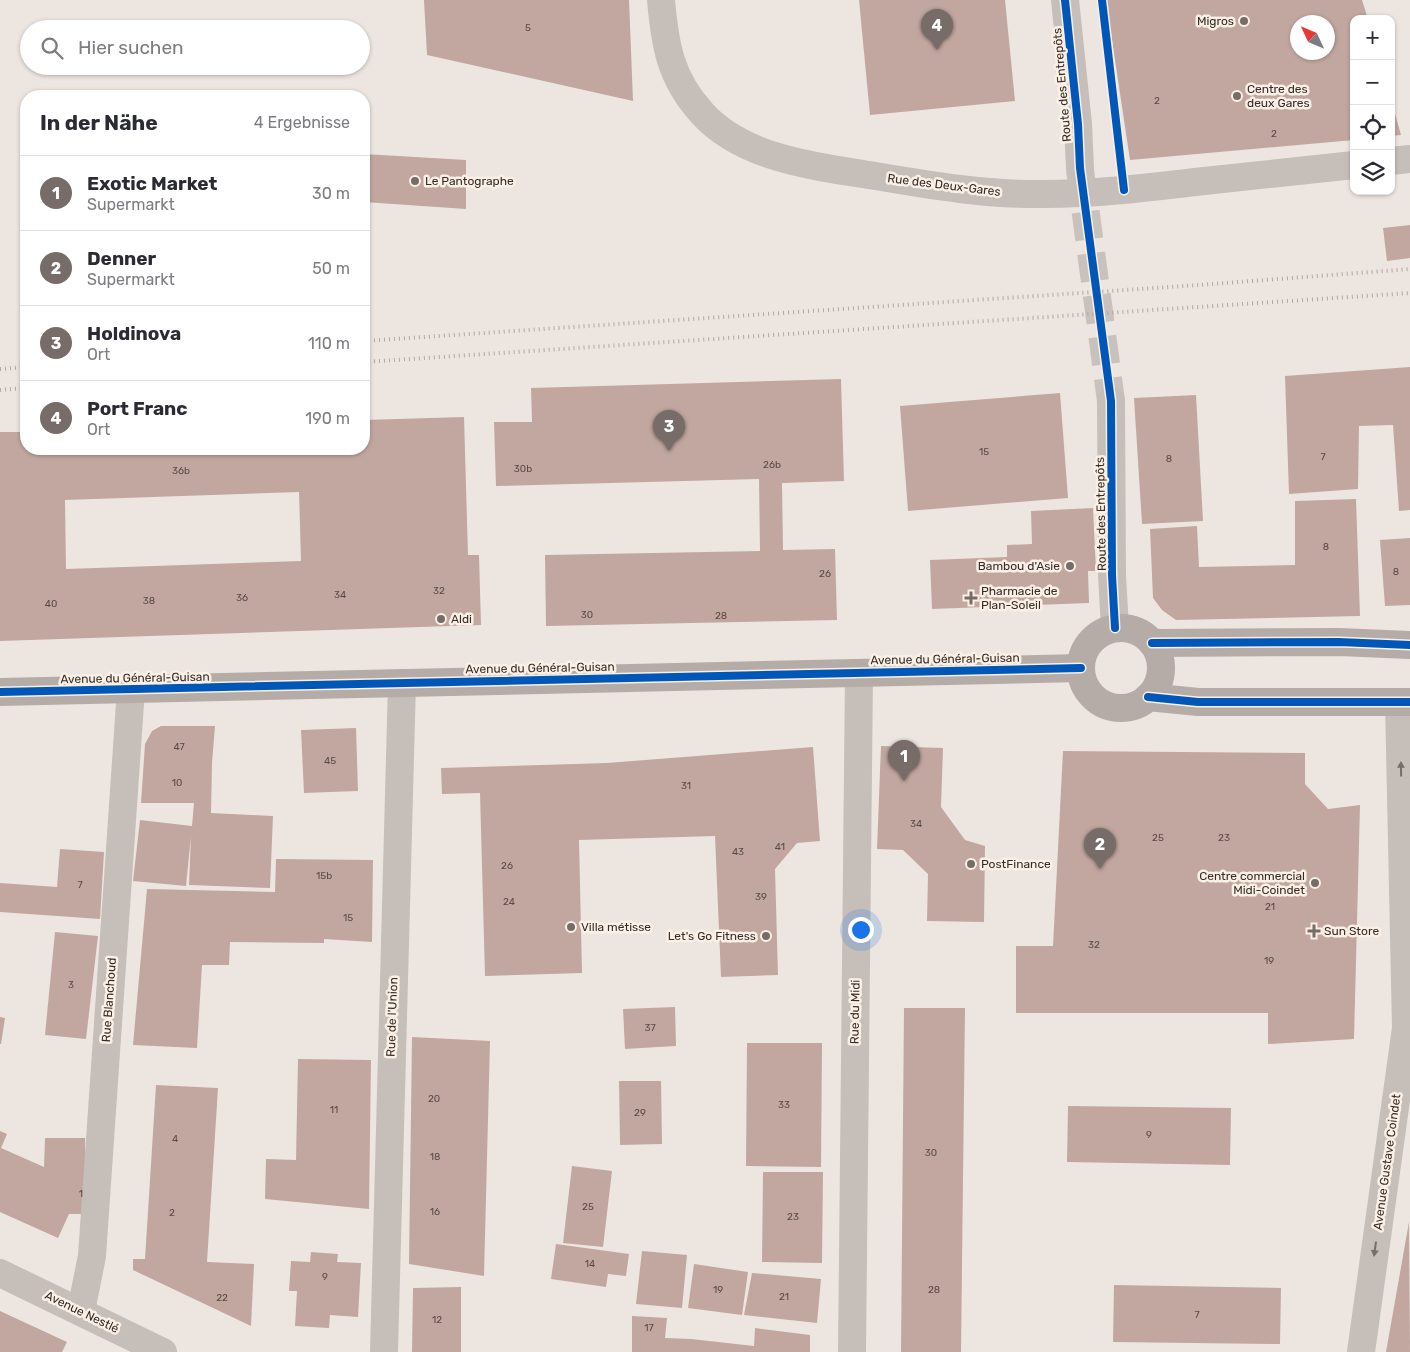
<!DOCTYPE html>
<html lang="de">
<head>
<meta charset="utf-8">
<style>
  :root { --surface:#fff; --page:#f7f7f7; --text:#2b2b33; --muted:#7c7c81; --line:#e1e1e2; --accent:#776c68 }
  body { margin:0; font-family:Rubik,sans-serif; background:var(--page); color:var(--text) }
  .controls { position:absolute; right:15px; top:15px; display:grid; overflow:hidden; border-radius:10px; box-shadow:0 1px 4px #0004 }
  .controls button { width:45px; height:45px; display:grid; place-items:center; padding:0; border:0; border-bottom:1px solid var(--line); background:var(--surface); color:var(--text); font:25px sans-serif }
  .compass { position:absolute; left:1290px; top:15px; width:45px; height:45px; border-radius:50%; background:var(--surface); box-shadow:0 1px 4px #0004; rotate:314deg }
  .you { position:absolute; left:860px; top:929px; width:18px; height:18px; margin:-12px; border:4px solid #fff; border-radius:50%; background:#1a73e8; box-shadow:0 0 0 8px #1a73e833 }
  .badge { display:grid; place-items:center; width:32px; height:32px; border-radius:50%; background:var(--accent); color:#fff; font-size:16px; font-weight:700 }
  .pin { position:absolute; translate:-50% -41px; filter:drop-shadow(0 1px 2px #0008) }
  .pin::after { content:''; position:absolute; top:26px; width:18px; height:15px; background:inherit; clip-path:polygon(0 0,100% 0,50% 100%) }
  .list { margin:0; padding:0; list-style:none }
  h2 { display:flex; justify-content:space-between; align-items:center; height:65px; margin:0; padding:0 20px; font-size:21px }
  h2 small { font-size:16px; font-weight:400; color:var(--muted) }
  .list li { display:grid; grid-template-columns:32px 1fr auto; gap:15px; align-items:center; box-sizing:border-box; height:75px; padding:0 20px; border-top:1px solid var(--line) }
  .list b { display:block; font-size:19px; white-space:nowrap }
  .list p { margin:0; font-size:16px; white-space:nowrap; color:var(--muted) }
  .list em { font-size:16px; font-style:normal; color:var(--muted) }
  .icon { flex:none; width:28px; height:28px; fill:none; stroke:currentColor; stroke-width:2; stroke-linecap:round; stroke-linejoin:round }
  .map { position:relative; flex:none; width:1410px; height:1352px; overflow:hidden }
  .search { position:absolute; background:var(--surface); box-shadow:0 1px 4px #0004; left:20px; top:20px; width:350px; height:55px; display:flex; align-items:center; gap:12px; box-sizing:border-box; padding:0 18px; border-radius:28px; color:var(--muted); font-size:19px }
  .panel { position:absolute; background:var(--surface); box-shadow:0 1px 4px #0004; left:20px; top:90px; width:350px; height:365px; border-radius:20px }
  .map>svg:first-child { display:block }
</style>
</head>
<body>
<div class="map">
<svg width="1410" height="1352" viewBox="0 0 1410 1352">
  <rect width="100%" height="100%" fill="#ede6e0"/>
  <g fill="#c2a7a0" fill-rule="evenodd">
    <polygon points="424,0 629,0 633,101 427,55"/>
    <polygon points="859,0 1005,0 1015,101 870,115"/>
    <path d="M1106,0H1362L1368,19H1354V140L1130,160ZM1298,22H1328V52H1298Z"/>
    <polygon points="1391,103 1392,103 1401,135 1391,136"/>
    <polygon points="364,154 466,160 466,209 364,202"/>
    <polygon points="1410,225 1410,258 1387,261 1383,228"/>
    <polygon points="1410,367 1410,510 1399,511 1393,425 1359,426 1358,489 1289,494 1285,376"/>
    <polygon points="841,379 844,481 782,483 783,550 835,549 837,620 546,626 545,555 760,551 759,479 496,486 494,422 532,422 531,388"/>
    <polygon points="1060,393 1068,498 908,511 900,406"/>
    <polygon points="1196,395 1203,521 1142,524 1134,398"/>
    <path d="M464,417L468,555H479L481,625L0,641V432H26V449H364V420ZM299,492L301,561L66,569L65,500Z"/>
    <polygon points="1356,499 1360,616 1176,620 1162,610 1153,598 1150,529 1197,526 1199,567 1295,565 1295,501"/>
    <polygon points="1093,508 1096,571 1088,571 1089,603 932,609 930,560 1007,557 1007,545 1032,544 1031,511"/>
    <polygon points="1410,538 1410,605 1385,606 1380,540"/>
    <polygon points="161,726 215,726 212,763 211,813 273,816 270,888 189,885 191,836 186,886 133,881 140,820 192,826 194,803 141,803 145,744 152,731"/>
    <polygon points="356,728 358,791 304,793 301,730"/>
    <polygon points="881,746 943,748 941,807 965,840 985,846 984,922 927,921 928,874 903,850 877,849"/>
    <polygon points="813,747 820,841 797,843 775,869 778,975 721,977 715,836 579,840 582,973 485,976 480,793 442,794 441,768 607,763"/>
    <polygon points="1063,751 1305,753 1305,784 1328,809 1360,805 1354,1039 1268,1044 1268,1013 1016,1013 1016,946 1053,946"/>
    <polygon points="60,849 104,852 100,919 0,912 0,883 57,887"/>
    <polygon points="276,859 373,860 372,942 324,939 324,943 230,942 229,965 202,965 197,1048 133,1045 147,889 275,892"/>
    <polygon points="55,932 98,936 86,1039 45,1035"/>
    <polygon points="675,1007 676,1046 625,1049 623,1009"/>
    <polygon points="904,1008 965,1008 961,1352 901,1352"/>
    <polygon points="0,1017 5,1018 1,1044 0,1044"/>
    <polygon points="412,1037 490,1041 484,1276 409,1264"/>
    <polygon points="747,1043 822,1043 821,1167 746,1166"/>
    <polygon points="298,1059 371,1060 369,1209 265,1199 266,1159 296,1160"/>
    <polygon points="619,1081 661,1081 662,1144 620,1145"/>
    <polygon points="156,1085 218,1088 207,1262 254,1264 251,1326 133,1270 133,1259 145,1259"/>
    <polygon points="1068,1106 1231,1108 1230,1165 1067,1162"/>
    <polygon points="0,1131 7,1134 1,1148 44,1167 45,1138 85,1138 85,1162 91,1214 69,1214 58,1238 0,1212"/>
    <polygon points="572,1166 612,1171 603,1247 563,1243"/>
    <polygon points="763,1172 823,1172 822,1263 762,1262"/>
    <polygon points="1409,1222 1410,1352 1386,1352"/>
    <polygon points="556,1244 629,1254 626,1276 608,1274 606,1287 551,1279"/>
    <polygon points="642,1251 687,1255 682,1308 636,1304"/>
    <polygon points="311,1252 338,1254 337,1262 361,1263 358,1317 330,1315 329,1328 295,1326 297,1291 289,1291 291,1261 310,1262"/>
    <polygon points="694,1264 748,1272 742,1315 688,1308"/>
    <polygon points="752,1273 821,1279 817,1323 744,1315"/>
    <polygon points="1114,1285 1281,1288 1280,1344 1113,1342"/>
    <polygon points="461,1287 461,1352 412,1352 413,1288"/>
    <polygon points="0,1311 67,1342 62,1352 0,1352"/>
    <polygon points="632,1316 667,1318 665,1338 691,1339 754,1346 755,1328 810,1335 810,1352 632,1352"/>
  </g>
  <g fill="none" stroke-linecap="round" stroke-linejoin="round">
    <polyline stroke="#c9c1bb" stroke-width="28" stroke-dasharray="28 14" stroke-linecap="butt" points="1080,170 1111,401"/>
    <g stroke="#c6beb9" stroke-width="28">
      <path d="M661,0C665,45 670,78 702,113C740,156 809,166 863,174C923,184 983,195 1044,194C1095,194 1145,188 1195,182C1248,176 1301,171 1354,165"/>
      <polyline points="1391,161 1410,159"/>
      <polyline points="81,1311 92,1256 131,689"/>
      <polyline points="384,1352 402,683"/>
      <polyline points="852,1352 859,673"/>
      <polyline points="1361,1352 1406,1028 1399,703"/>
    </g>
    <g stroke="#c6beb9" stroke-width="28">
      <polyline points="1065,0 1078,124 1080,168"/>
      <polyline points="1111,401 1112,575 1115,628"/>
      <polyline points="0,1273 163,1352"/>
    </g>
    <g stroke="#b5aca8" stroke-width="28">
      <circle cx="1121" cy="668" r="40"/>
      <polyline points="1152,643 1339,642 1410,645"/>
      <polyline points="0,692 1081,668"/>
      <polyline points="1148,697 1198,702 1410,702"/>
    </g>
    <g stroke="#aea7a3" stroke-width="4" stroke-dasharray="1 4" stroke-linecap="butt">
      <polyline points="364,341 1199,285 1410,269"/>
      <polyline points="364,362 1410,293"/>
      <polyline points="0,369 26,367"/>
      <polyline points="0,390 26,388"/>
    </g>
    <g stroke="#faf0e6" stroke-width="11">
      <g id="cycleway">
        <polyline points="1065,0 1078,124 1080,168 1111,401 1112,575 1115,628"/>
        <polyline points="1102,0 1124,190"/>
        <polyline points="1152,643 1339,642 1410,645"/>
        <polyline points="0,692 1081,668"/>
        <polyline points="1148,697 1198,702 1410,702"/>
      </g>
    </g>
    <use href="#cycleway" stroke="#0057b8" stroke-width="8"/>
  </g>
  <defs><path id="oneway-solid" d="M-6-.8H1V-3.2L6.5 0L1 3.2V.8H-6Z" transform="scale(1.25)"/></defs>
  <g fill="#776d69">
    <use href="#oneway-solid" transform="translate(1401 769) rotate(-91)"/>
    <use href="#oneway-solid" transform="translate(1375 1249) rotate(98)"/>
  </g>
  <g fill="#776c68" stroke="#faf0e6" stroke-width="2">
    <circle cx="1244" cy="21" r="5"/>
    <circle cx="1237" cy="96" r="5"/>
    <circle cx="415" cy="181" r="5"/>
    <circle cx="1070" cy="566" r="5"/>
    <path d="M968.5 590.5h5v5h5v5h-5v5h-5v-5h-5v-5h5z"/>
    <circle cx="441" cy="619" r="5"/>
    <circle cx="971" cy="864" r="5"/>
    <circle cx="1315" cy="883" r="5"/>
    <circle cx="571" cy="927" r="5"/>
    <path d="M1311.5 923.5h5v5h5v5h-5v5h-5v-5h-5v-5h5z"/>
    <circle cx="766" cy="936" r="5"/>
  </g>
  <g text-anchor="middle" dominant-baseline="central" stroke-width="5" stroke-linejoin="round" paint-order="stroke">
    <g font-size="10" fill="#5a4a45">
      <text x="528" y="28">5</text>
      <text x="1157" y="101">2</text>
      <text x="1274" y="134">2</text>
      <text x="984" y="452">15</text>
      <text x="1323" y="457">7</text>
      <text x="1169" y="459">8</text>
      <text x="772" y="465">26b</text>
      <text x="523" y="469">30b</text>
      <text x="181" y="471">36b</text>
      <text x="1326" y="547">8</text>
      <text x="1396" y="572">8</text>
      <text x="825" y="574">26</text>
      <text x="439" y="591">32</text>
      <text x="340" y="595">34</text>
      <text x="242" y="598">36</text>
      <text x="149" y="601">38</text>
      <text x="51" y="604">40</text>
      <text x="587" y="615">30</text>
      <text x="721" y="616">28</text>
      <text x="179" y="747">47</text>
      <text x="330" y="761">45</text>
      <text x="177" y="783">10</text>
      <text x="686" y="786">31</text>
      <text x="916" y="824">34</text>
      <text x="1158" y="838">25</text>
      <text x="1224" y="838">23</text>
      <text x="780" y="847">41</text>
      <text x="738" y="852">43</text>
      <text x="507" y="866">26</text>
      <text x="324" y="876">15b</text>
      <text x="80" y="885">7</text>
      <text x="761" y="897">39</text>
      <text x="509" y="902">24</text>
      <text x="1270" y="907">21</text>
      <text x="348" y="918">15</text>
      <text x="1094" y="945">32</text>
      <text x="1269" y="961">19</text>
      <text x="71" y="985">3</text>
      <text x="650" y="1028">37</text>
      <text x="434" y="1099">20</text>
      <text x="784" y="1105">33</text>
      <text x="334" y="1110">11</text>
      <text x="640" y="1113">29</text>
      <text x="1149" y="1135">9</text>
      <text x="175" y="1139">4</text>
      <text x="931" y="1153">30</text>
      <text x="435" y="1157">18</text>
      <text x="81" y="1194">1</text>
      <text x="588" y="1207">25</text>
      <text x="435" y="1212">16</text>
      <text x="172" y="1213">2</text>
      <text x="793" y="1217">23</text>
      <text x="590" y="1264">14</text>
      <text x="325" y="1277">9</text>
      <text x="718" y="1290">19</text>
      <text x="934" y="1290">28</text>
      <text x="784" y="1297">21</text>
      <text x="222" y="1298">22</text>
      <text x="1197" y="1315">7</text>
      <text x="437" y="1320">12</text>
      <text x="649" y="1328">17</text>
    </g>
    <g font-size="12" fill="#372b27" stroke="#faf0e6" text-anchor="start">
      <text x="1234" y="21" text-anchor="end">Migros</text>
      <text x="1247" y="89">Centre des<tspan x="1247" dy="14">deux Gares</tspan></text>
      <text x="425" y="181">Le Pantographe</text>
      <text x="1060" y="566" text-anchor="end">Bambou d'Asie</text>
      <text x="981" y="591">Pharmacie de<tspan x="981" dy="14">Plan-Soleil</tspan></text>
      <text x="451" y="619">Aldi</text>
      <text x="981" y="864">PostFinance</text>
      <text x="1305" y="876" text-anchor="end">Centre commercial<tspan x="1305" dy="14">Midi-Coindet</tspan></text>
      <text x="581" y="927">Villa métisse</text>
      <text x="1324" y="931">Sun Store</text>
      <text x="756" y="936" text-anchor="end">Let's Go Fitness</text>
    </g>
    <g font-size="12" fill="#372b27" stroke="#faf0e6">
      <text transform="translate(1062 85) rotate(-95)">Route des Entrepôts</text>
      <text transform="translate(944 185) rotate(7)">Rue des Deux-Gares</text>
      <text transform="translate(1101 514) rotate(-91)">Route des Entrepôts</text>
      <text transform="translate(945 659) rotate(-1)">Avenue du Général-Guisan</text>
      <text transform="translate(540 668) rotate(-1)">Avenue du Général-Guisan</text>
      <text transform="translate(135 678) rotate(-1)">Avenue du Général-Guisan</text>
      <text transform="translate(109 1000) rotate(-86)">Rue Blanchoud</text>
      <text transform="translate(855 1012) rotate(-89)">Rue du Midi</text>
      <text transform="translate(392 1017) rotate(-88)">Rue de l'Union</text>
      <text transform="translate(1387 1162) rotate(-82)">Avenue Gustave Coindet</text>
      <text transform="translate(82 1312) rotate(26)">Avenue Nestlé</text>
    </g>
  </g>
</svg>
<div class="controls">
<button>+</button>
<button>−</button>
<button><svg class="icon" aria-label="locate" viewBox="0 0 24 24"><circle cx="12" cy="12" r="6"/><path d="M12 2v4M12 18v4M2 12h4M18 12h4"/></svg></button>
<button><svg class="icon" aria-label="layers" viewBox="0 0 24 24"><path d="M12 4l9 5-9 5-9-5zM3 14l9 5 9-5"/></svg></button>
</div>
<svg class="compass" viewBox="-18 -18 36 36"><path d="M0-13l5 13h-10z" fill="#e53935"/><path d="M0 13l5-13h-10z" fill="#7c7c81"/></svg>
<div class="you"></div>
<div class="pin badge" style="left:904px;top:781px">1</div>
<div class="pin badge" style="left:1100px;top:869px">2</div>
<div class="pin badge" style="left:669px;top:451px">3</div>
<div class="pin badge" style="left:937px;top:50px">4</div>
<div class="search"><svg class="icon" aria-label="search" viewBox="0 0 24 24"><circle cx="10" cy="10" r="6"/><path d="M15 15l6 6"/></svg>Hier suchen</div>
<section class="panel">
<h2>In der Nähe<small>4 Ergebnisse</small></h2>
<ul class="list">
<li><span class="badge">1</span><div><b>Exotic Market</b><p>Supermarkt</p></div><em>30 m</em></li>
<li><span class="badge">2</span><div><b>Denner</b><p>Supermarkt</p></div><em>50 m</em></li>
<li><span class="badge">3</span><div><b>Holdinova</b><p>Ort</p></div><em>110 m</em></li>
<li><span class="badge">4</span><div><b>Port Franc</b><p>Ort</p></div><em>190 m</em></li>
</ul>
</section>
</div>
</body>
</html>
